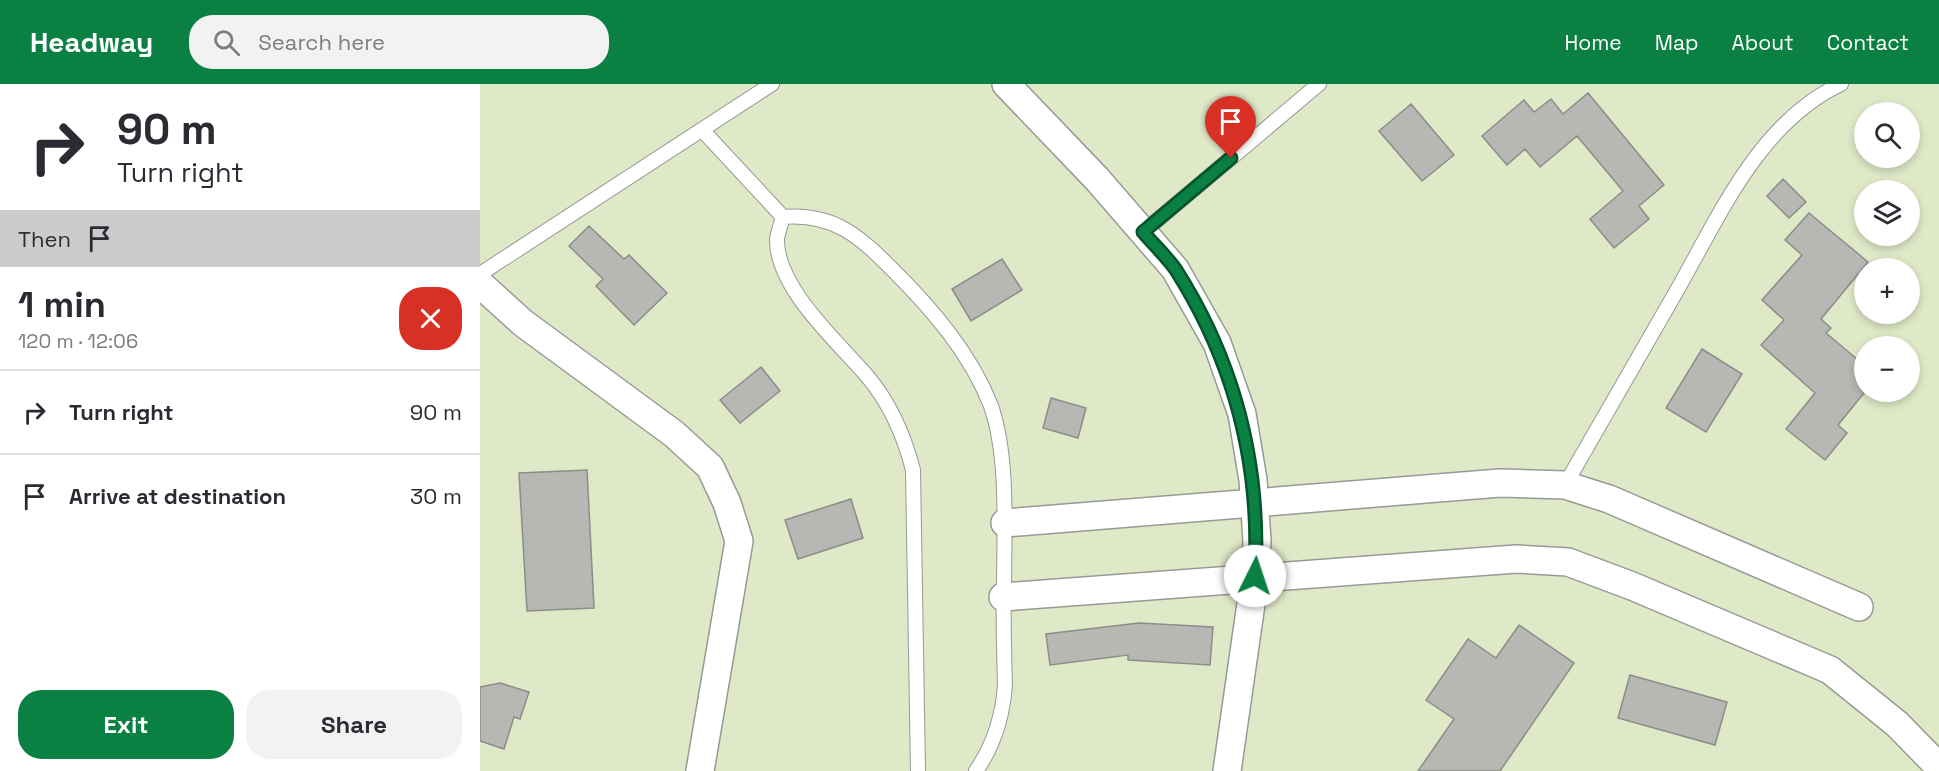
<!DOCTYPE html>
<meta charset="utf-8">
<style>
:root{--surface:#fff;--page:#f2f2f3;--text:#2b2b33;--muted:#7c7c81;--line:#e1e1e2;--accent:#0b8043}
body{margin:0;font-family:"Space Grotesk",sans-serif;background:var(--page);color:var(--text);height:100vh;display:flex;flex-direction:column;font-size:22px;white-space:nowrap}
*{box-sizing:border-box;margin:0}
p{font-size:20px;color:var(--muted)}
.icon{flex:none;width:33px;height:33px;fill:none;stroke:currentColor;stroke-width:2;stroke-linecap:round;stroke-linejoin:round}
.map{position:relative;flex:1;overflow:hidden}
.side{display:flex;flex-direction:column;background:var(--surface);width:480px}
.side>*{flex:none}
.top-card{background:#fff;color:var(--text);overflow:hidden}
.controls{position:absolute;left:1374px;top:18px;display:grid;gap:12px}
.controls a{display:grid;place-items:center;width:66px;height:66px;border-radius:50%;background:var(--surface);box-shadow:0 3px 9px #0003;font-size:30px}
.pin{position:absolute;display:grid;place-items:center;width:51px;height:51px;color:#fff;margin:-62px -26px;border-radius:50% 50% 50% 0;rotate:-45deg;box-shadow:0 0 6px #0007}
.pin .icon{rotate:45deg}
.me{position:absolute;width:66px;margin:-33px;rotate:4deg;stroke-linejoin:round;filter:drop-shadow(0 0 4px #0008)}
.turn{display:flex;align-items:center;gap:21px;height:126px;padding:0 18px;font-size:27px}
.turn .icon{width:78px;height:78px;stroke-width:2.5}
.turn b{display:block;font-size:42px;line-height:51px}
.then{display:flex;align-items:center;height:57px;padding:0 18px;background:#0003;gap:12px;font-size:22px}
.round{display:grid;place-items:center;flex:none;width:63px;height:63px;border-radius:24px;background:var(--page)}
.headline{display:flex;align-items:center;justify-content:space-between;height:102px;padding:0 18px}
h1{font-size:36px;font-weight:800;line-height:45px}
.primary-button{display:flex;gap:12px;margin-top:auto;padding:12px 18px}
.primary-button a{flex:1;height:69px;border-radius:24px;background:var(--accent);color:#fff;font-size:24px;font-weight:800;line-height:69px;text-align:center}
.primary-button a+a{background:var(--page);color:var(--text)}
ul{padding:0;list-style:none}
li{display:flex;align-items:center;gap:18px;height:84px;padding:0 18px;border-top:2px solid var(--line)}
li div{flex:1}
li b{display:block;font-size:22px}
li em{font-style:normal}
header{display:flex;align-items:center;gap:36px;box-sizing:border-box;height:84px;padding:0 30px;background:var(--accent);color:#fff}
header strong{font-size:28px}
nav{display:flex;gap:33px;margin-inline-start:auto;font-size:21px}
.search{width:420px;height:54px;background:var(--page);display:flex;align-items:center;gap:15px;box-sizing:border-box;padding:0 21px;border-radius:24px;color:var(--muted);font-size:22px}
main{display:flex;flex:1;min-height:0}
.map>svg:first-child{display:block}
.green{fill:#dfe8c7;fill-rule:evenodd}
.building{fill:#b7b8b3;stroke:#8c8d88;stroke-width:1.5}
.lines{fill:none;stroke-linecap:round;stroke-linejoin:round}
.lane-casing{stroke:#989a95;stroke-width:16}
.street-casing{stroke:#989a95;stroke-width:30}
.lane{stroke:#fff;stroke-width:14}
.street{stroke:#fff;stroke-width:27}
.route-casing{stroke:#07532c;stroke-width:15}
.route{stroke:#0b8043;stroke-width:10}
</style>
<header>
<strong>Headway</strong>
<div class="search"><svg class="icon" aria-label="search" viewBox="0 0 24 24"><circle cx="10" cy="10" r="6"/><path d="M15 15l6 6"/></svg>Search here</div>
<nav><a>Home</a><a>Map</a><a>About</a><a>Contact</a></nav>
</header>
<main>
<section class="side">
<div class="top-card">
<div class="turn"><svg class="icon" aria-label="right" viewBox="0 0 24 24"><path d="M7 20v-9h11M14 6l5 5-5 5"/></svg><div><b>90 m</b>Turn right</div></div>
<div class="then">Then<svg class="icon" aria-label="arrive" viewBox="0 0 24 24"><path d="M6 21V4h12l-3 4 3 4H6"/></svg></div>
</div>
<div class="headline"><div><h1>1 min</h1><p>120 m · 12:06</p></div><a class="round" style="background:#d93025;color:#fff"><svg class="icon" aria-label="close" viewBox="0 0 24 24"><path d="M6 6l12 12M18 6L6 18"/></svg></a></div>
<ul>
<li><svg class="icon" aria-label="right" viewBox="0 0 24 24"><path d="M7 20v-9h11M14 6l5 5-5 5"/></svg><div><b>Turn right</b></div><em>90 m</em></li>
<li><svg class="icon" aria-label="arrive" viewBox="0 0 24 24"><path d="M6 21V4h12l-3 4 3 4H6"/></svg><div><b>Arrive at destination</b></div><em>30 m</em></li>
</ul>
<div class="primary-button"><a>Exit</a><a>Share</a></div>
</section>
<div class="map">
<svg width="1459" height="687" viewBox="0 0 1459 687">
<rect width="100%" height="100%" fill="#f2f4ee"/>
<path class="green" d="M0,0h1459v687h-1459zM1384,28h46v46h-46zM1384,106h46v46h-46zM1384,184h46v46h-46zM1384,262h46v46h-46z"/>
<path class="building" d="M1108,9l76,92 -25,21 10,13 -35,29 -24,-29 33,-28 -46,-55 -37,31 -15,-18 -18,16 -25,-29 42,-36 10,12 17,-13 12,15z
M931,20l43,51 -32,26 -43,-50z
M1303,95l23,23 -17,16 -22,-22z
M1329,129l59,49 -47,57 10,9 -5,5 38,32v28l-26,32 9,8 -22,27 -39,-31 29,-36 -54,-48 23,-25 -22,-20 40,-45 -17,-15z
M109,142l35,33 5,-4 38,38 -33,32 -38,-39 7,-7 -34,-33z
M522,175l20,31 -51,31 -19,-32z
M1222,265l40,25 -36,58 -40,-24z
M281,283l19,24 -40,32 -20,-23z
M571,314l35,10 -8,30 -35,-10z
M107,386l7,138 -67,3 -8,-138z
M371,415l12,39 -65,21 -13,-39z
M659,539l74,4 -3,38 -82,-5v-5l-78,10 -4,-31z
M1039,541l55,38 -74,108h-82l36,-52 -28,-19 42,-61 28,19z
M1150,591l97,27 -12,43 -97,-27z
M20,599l29,9 -9,27 -6,-2 -10,32 -24,-8v-54z"/>
<g class="lines">
<defs>
<path id="lane" d="M223,47l80,86c51,-4 76,19 110,53 39,39 78,84 98,136 18,51 13,128 13,182 -1,32 0,64 1,96 -2,31 -11,61 -29,87
M303,133c-2,7 -5,15 -6,22 -1,49 61,103 90,137 23,27 37,59 46,94l5,301
M663,148l176,-148
M0,190l292,-190
M1085,401c36,-62 72,-124 107,-186 45,-77 84,-175 169,-215"/>
<path id="street" d="M526,0l91,95 78,90 42,74 25,71 11,66 4,61 -2,35 -28,195
M0,200l43,39 151,111 36,33 17,36 12,38 -39,230
M525,439l495,-40 65,2 44,14 250,108
M523,513l513,-38 52,3 64,24 198,84 67,54 42,43"/>
</defs>
<use href="#lane" class="lane-casing"/>
<use href="#street" class="street-casing"/>
<use href="#lane" class="lane"/>
<use href="#street" class="street"/>
</g>
<g class="lines">
<defs>
<path id="route" d="M751,74l-88,74c11,13 24,25 33,38 59,93 85,197 79,306"/>
</defs>
<use href="#route" class="route-casing"/>
<use href="#route" class="route"/>
</g>
</svg>
<div class="controls">
<a><svg class="icon" aria-label="search" viewBox="0 0 24 24"><circle cx="10" cy="10" r="6"/><path d="M15 15l6 6"/></svg></a>
<a><svg class="icon" aria-label="layers" viewBox="0 0 24 24"><path d="M12 4l9 5-9 5-9-5zM3 14l9 5 9-5"/></svg></a>
<a>+</a>
<a>−</a>
</div>
<div class="pin" style="left:751px;top:74px;background:#d93025"><svg class="icon" aria-label="arrive" viewBox="0 0 24 24"><path d="M6 21V4h12l-3 4 3 4H6"/></svg></div>
<svg class="me" style="left:775px;top:492px" viewBox="-20 -20 40 40"><circle r="19" fill="#fff"/><path d="M0-13L10 11 0 6-10 11z" fill="#0b8043"/></svg>
</div>
</main>
